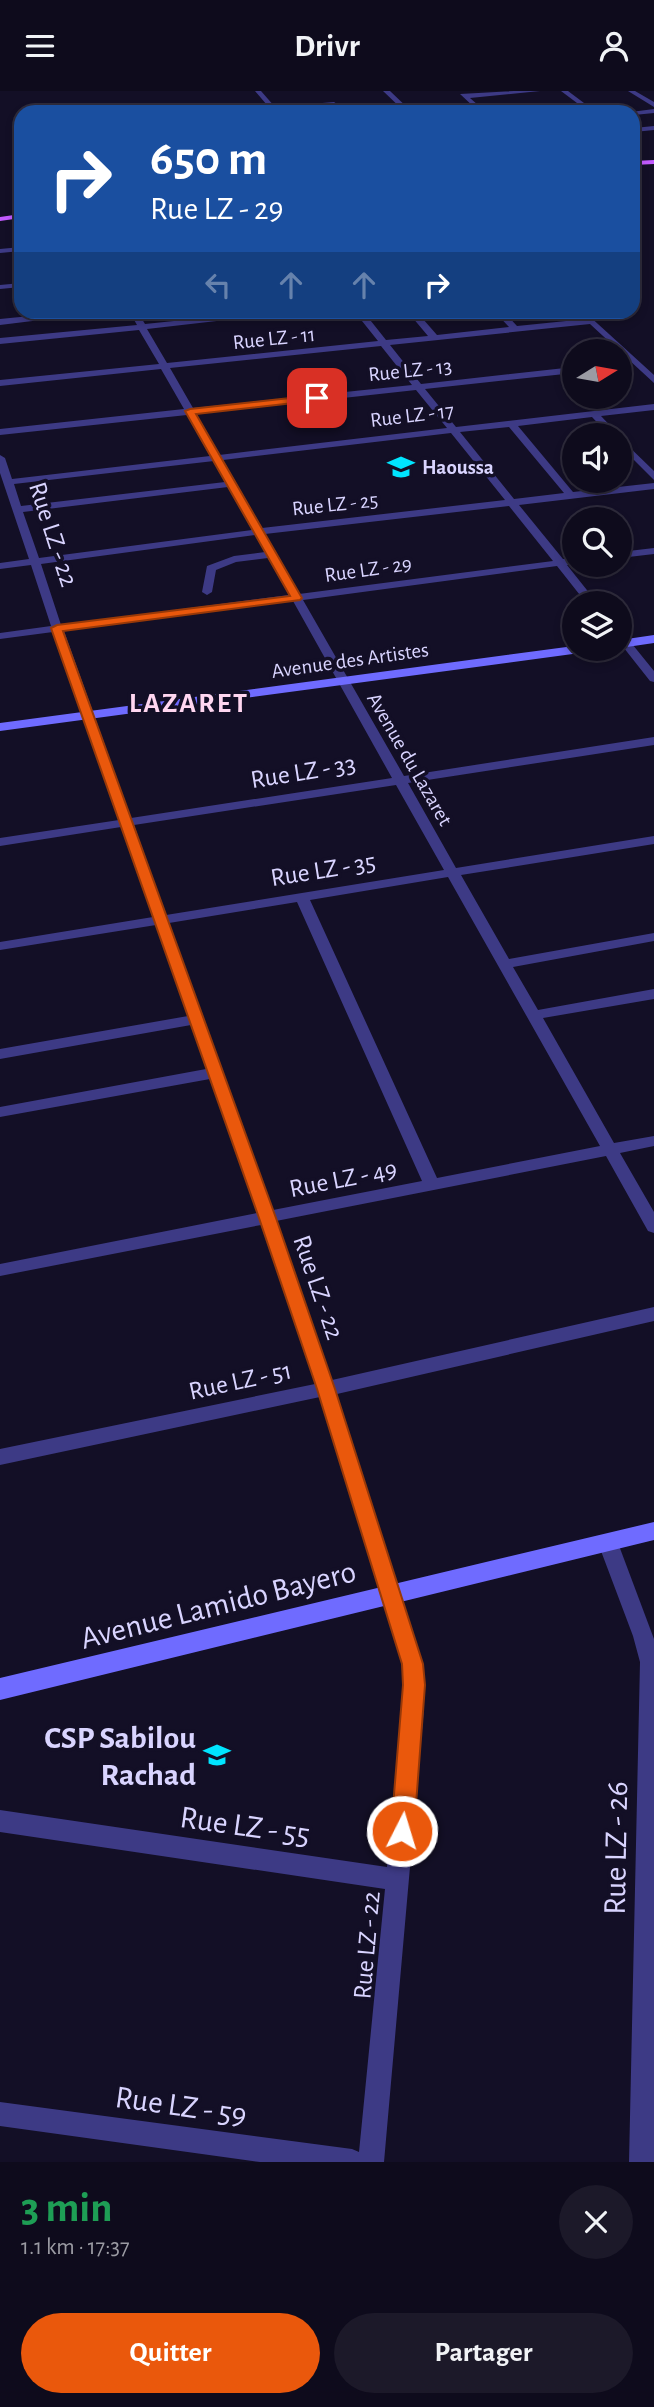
<!DOCTYPE html>
<html lang="fr">
<meta charset="utf-8">
<style>
:root{--surface:#0e0b1c;--page:#1c1929;--text:#f1f3f6;--muted:#9b9ba3;--line:#2e2b3b;--accent:#ea580c}
body{margin:0;font-family:"Alegreya Sans",sans-serif;background:var(--page);color:var(--text);height:100vh;display:flex;flex-direction:column;font-size:26px;white-space:nowrap}
*{box-sizing:border-box;margin:0}
p{font-size:23px;color:var(--muted)}
.icon{flex:none;width:38px;height:38px;fill:none;stroke:currentColor;stroke-width:2;stroke-linecap:round;stroke-linejoin:round}
.map{position:relative;height:2071px;overflow:hidden}
.panel{display:flex;flex-direction:column;background:var(--surface);flex:1}
.panel>*{flex:none}
.banner{position:absolute;left:14px;top:14px;width:626px;height:214px;border-radius:21px;box-shadow:0 4px 10px #0003,0 0 0 2px var(--line);background:#1a4fa0;color:#fff;overflow:hidden}
.needle{width:46px;rotate:79deg}
.tools{position:absolute;left:562px;top:248px;display:grid;gap:14px}
.tools a{display:grid;place-items:center;width:70px;height:70px;border-radius:50%;background:var(--surface);box-shadow:0 4px 10px #0003,0 0 0 2px var(--line);font-size:35px}
.pin{position:absolute;display:grid;place-items:center;width:60px;height:60px;color:#fff;margin:-30px;border-radius:14px;box-shadow:0 4px 10px #0006}
.me{position:absolute;width:77px;margin:-38px;rotate:5deg;stroke-linejoin:round;filter:drop-shadow(0 0 5px #0008)}
.turn{display:flex;align-items:center;gap:24px;height:147px;padding:0 21px;font-size:32px}
.turn .icon{width:91px;height:91px;stroke-width:2.5}
.turn b{display:block;font-size:49px;line-height:60px}
.lanes{display:flex;align-items:center;height:66px;padding:0 21px;background:#0003;justify-content:center;gap:35px;direction:ltr}
.lanes .off{opacity:.35}
.round{display:grid;place-items:center;flex:none;width:74px;height:74px;border-radius:37px;background:var(--page)}
.summary{display:flex;align-items:center;justify-content:space-between;height:119px;padding:0 21px}
h1{font-size:42px;font-weight:700;line-height:52px;color:#1e9e55}
.action{display:flex;gap:14px;margin-top:auto;padding:14px 21px}
.action a{flex:1;height:80px;border-radius:42px;background:var(--accent);color:#fff;font-size:28px;font-weight:700;line-height:80px;text-align:center}
.action a+a{background:var(--page);color:var(--text)}
header{display:flex;justify-content:space-between;align-items:center;height:91px;padding:0 21px;background:var(--surface);font-size:32px;font-weight:700}
.map>svg:first-child{display:block}
.lines{fill:none;stroke-linecap:round;stroke-linejoin:round}
.street{fill:#3d3a85;fill-rule:evenodd}
.secondary{fill:#6f6bff;fill-rule:evenodd}
.primary{fill:#c25bff;fill-rule:evenodd}
.route{fill:#ea580c;stroke:#983908;stroke-width:2}
.labels{text-anchor:middle;stroke-width:7;stroke-linejoin:round;paint-order:stroke}
.far-street-label{font-size:21px;fill:#d9d4ff;stroke:#130f26}
.far-poi-label{font-size:21px;font-weight:bold;fill:#d9d4ff;stroke:#130f26;text-anchor:start}
.street-label{font-size:26px;fill:#d9d4ff;stroke:#130f26}
.far-district-label{font-size:28px;font-weight:bold;letter-spacing:2px;fill:#ffd6f0;stroke:#130f26}
.near-street-label{font-size:32px;fill:#d9d4ff;stroke:#130f26}
.near-poi-label{font-size:32px;font-weight:bold;fill:#d9d4ff;stroke:#130f26;text-anchor:end}
</style>
<header><svg class="icon" aria-label="menu" viewBox="0 0 24 24"><path d="M4 6h16M4 12h16M4 18h16"/></svg>Drivr<svg class="icon" aria-label="person" viewBox="0 0 24 24"><circle cx="12" cy="8" r="4"/><path d="M4 21q1-7 8-7t8 7"/></svg></header>
<div class="map">
<svg width="654" height="2071" viewBox="0 0 654 2071">
<rect width="100%" height="100%" fill="#130f26"/>
<g class="lines">
<path class="street" d="M255,0h6l14,16 59,-5 3,2 -64,8z
M383,0h7l22,21h-7z
M514,0h26l-70,7 16,14h-41l30,-4 -15,-14z
M561,0h7l28,21h-7z
M628,0h7l19,11v5z
M172,12h4l8,9h-6z
M654,18v4l-20,2 -3,-3z
M654,35v4l-20,2v-4z
M21,156v4l-21,2v-4z
M21,192v4l-21,2v-4z
M80,220h34l-114,14v-6z
M129,220h8l8,13 126,-13h34l-158,18 20,34 211,-22 -24,-30h9l23,29 42,-4 -21,-25h9l21,24 72,-8 -15,-16h9l14,15 69,-7 -3,-3 4,-2 67,61v8l-64,-59 -200,21 31,39 153,-17v6l-149,16 31,38 198,-23v6l-53,6 17,18 2,2h-10l-18,-19 -74,9 55,66 81,-9v6l-135,16 44,54 11,-1v6l-7,1 31,39h-11l-30,-38 -254,34 101,176 250,-39v8l-246,38 48,85 198,-32v8l-193,31 48,84 145,-26v8l-141,26 25,43 116,-21v10l-111,19 71,125 40,-7v10l-34,7 34,59v21l-6,-2 -42,-75 -330,65 56,159 322,-73v14l-317,73 85,270 2,44 -40,454h-124l-260,-36v-24l352,47 7,3 26,-263 -385,-57v-22l387,57 15,-159v-44l-82,-267 -320,68v-16l315,-65 -54,-159 -261,51v-12l257,-51 -47,-134 -210,38v-10l206,-38 -15,-44 -191,34v-10l188,-33 -32,-91 -156,25v-8l153,-25 -32,-90 -121,19v-8l119,-18 -66,-188 -53,7v-6l51,-7 -20,-61 -31,4v-6l29,-4 -29,-86v-18l5,3 7,21 198,-23 -23,-41 -187,20v-6l184,-20 -23,-40 -161,17v-6l159,-16 -20,-34 -139,14v-6l137,-13zM381,255l31,39 -219,23 -23,-40zM416,299l31,38 -228,27 -23,-41zM509,336l55,66 -50,6 -54,-67zM451,342l54,67 -243,28 -39,-68zM214,370l11,21 -204,24 -7,-22zM228,396l24,43 -213,28 -16,-46zM509,415l44,55 -254,33 -34,-60zM255,444l10,17 -31,4 -27,10 -5,26 5,3 5,-3 4,-22 20,-8 32,-4 21,37 -228,30 -20,-61zM293,510l99,177 -261,40 -67,-187zM396,694l48,85 -278,45 -32,-90zM448,786l152,269 -163,32 -127,-278zM297,811l125,279 -149,29 -104,-287z
M620,347l34,33v9l-34,-34z
M654,457v6l-34,4v-6z
M620,542l4,1 30,37v11l-4,-1 -30,-38z
M608,1444l7,2 3,6 36,96v523h-25l11,-500 -7,-26 -35,-93 3,-6z"/>
<path class="secondary" d="M654,544v8l-34,5v-8z
M574,555v3h12l-6,4 -580,78v-8z
M654,1431v18l-654,160v-22z"/>
<path class="primary" d="M654,69v4l-20,1v-4z
M21,123v4l-21,3v-4z"/>
</g>
<path class="route" d="M317,304l5,3 -2,2 -124,14 106,184 -2,2 -237,31 213,587 59,171 88,275 2,21 -11,146 -4,7 -8,4 -8,-4 -3,-7 12,-146 -1,-21 -85,-275 -58,-171 -208,-590 6,-3 233,-29 -105,-185 5,-2z"/>
<defs>
<symbol id="school-bare" viewBox="-9 -9 18 18"><path d="M0-5L7-2L0 1L-7-2ZM-4 1L0 2.5L4 1V4Q0 6-4 4Z" fill="#00e5ff" stroke="#130f26" stroke-width="2.5" paint-order="stroke"/></symbol>
</defs>
<g fill-rule="evenodd">
<use href="#school-bare" x="382" y="357" width="38" height="38"/>
<use href="#school-bare" x="198" y="1645" width="38" height="38"/>
</g>
<g class="labels">
<g class="far-street-label">
<text transform="translate(274 247) rotate(-6)" y="7">Rue LZ - 11</text>
<text transform="translate(410 279) rotate(-6)" y="7">Rue LZ - 13</text>
<text transform="translate(412 324) rotate(-7)" y="7">Rue LZ - 17</text>
<text transform="translate(335 413) rotate(-6)" y="7">Rue LZ - 25</text>
<text transform="translate(368 478) rotate(-8)" y="7">Rue LZ - 29</text>
<text transform="translate(350 569) rotate(-8)" y="7">Avenue des Artistes</text>
<text transform="translate(410 668) rotate(60)" y="7">Avenue du Lazaret</text>
</g>
<g class="far-poi-label">
<text x="422" y="383">Haoussa</text>
</g>
<g class="street-label">
<text transform="translate(54 443) rotate(72)" y="9">Rue LZ - 22</text>
<text transform="translate(303 680) rotate(-9)" y="9">Rue LZ - 33</text>
<text transform="translate(323 778) rotate(-9)" y="9">Rue LZ - 35</text>
<text transform="translate(343 1087) rotate(-11)" y="9">Rue LZ - 49</text>
<text transform="translate(319 1196) rotate(71)" y="9">Rue LZ - 22</text>
<text transform="translate(240 1289) rotate(-12)" y="9">Rue LZ - 51</text>
<text transform="translate(366 1854) rotate(-85)" y="9">Rue LZ - 22</text>
</g>
<g class="far-district-label">
<text x="189" y="621">LAZARET</text>
</g>
<g class="near-street-label">
<text transform="translate(218 1513) rotate(-14)" y="11">Avenue Lamido Bayero</text>
<text transform="translate(245 1734) rotate(8)" y="11">Rue LZ - 55</text>
<text transform="translate(615 1757) rotate(-89)" y="11">Rue LZ - 26</text>
<text transform="translate(181 2014) rotate(8)" y="11">Rue LZ - 59</text>
</g>
<g class="near-poi-label">
<text x="196" y="1657">CSP Sabilou<tspan x="196" dy="37">Rachad</tspan></text>
</g>
</g>
</svg>
<div class="tools">
<a><svg class="needle" viewBox="-14 -14 28 28"><path d="M0-13l5 13h-10z" fill="#e53935"/><path d="M0 13l5-13h-10z" fill="#9b9ba3"/></svg></a>
<a><svg class="icon" aria-label="sound" viewBox="0 0 24 24"><path d="M4 9h4l5-4v14l-5-4H4zM17 9q2 3 0 6"/></svg></a>
<a><svg class="icon" aria-label="search" viewBox="0 0 24 24"><circle cx="10" cy="10" r="6"/><path d="M15 15l6 6"/></svg></a>
<a><svg class="icon" aria-label="layers" viewBox="0 0 24 24"><path d="M12 4l9 5-9 5-9-5zM3 14l9 5 9-5"/></svg></a>
</div>
<div class="pin" style="left:317px;top:307px;background:#d93025"><svg class="icon" aria-label="arrive" viewBox="0 0 24 24"><path d="M6 21V4h12l-3 4 3 4H6"/></svg></div>
<svg class="me" style="left:402px;top:1740px" viewBox="-20 -20 40 40"><circle r="17" fill="#ea580c" stroke="#fff" stroke-width="3"/><path d="M0-11L8 9 0 5-8 9z" fill="#fff"/></svg>
<div class="banner">
<div class="turn"><svg class="icon" aria-label="right" viewBox="0 0 24 24"><path d="M7 20v-9h11M14 6l5 5-5 5"/></svg><div><b>650 m</b>Rue LZ - 29</div></div>
<div class="lanes"><svg class="icon off" aria-label="left" viewBox="0 0 24 24"><path d="M17 20v-9H6M10 6l-5 5 5 5"/></svg><svg class="icon off" aria-label="ahead" viewBox="0 0 24 24"><path d="M12 20V5M6 11l6-6 6 6"/></svg><svg class="icon off" aria-label="ahead" viewBox="0 0 24 24"><path d="M12 20V5M6 11l6-6 6 6"/></svg><svg class="icon" aria-label="right" viewBox="0 0 24 24"><path d="M7 20v-9h11M14 6l5 5-5 5"/></svg></div>
</div>
</div>
<section class="panel">
<div class="summary"><div><h1>3 min</h1><p>1.1 km · 17:37</p></div><a class="round"><svg class="icon" aria-label="close" viewBox="0 0 24 24"><path d="M6 6l12 12M18 6L6 18"/></svg></a></div>
<div class="action"><a>Quitter</a><a>Partager</a></div>
</section>
